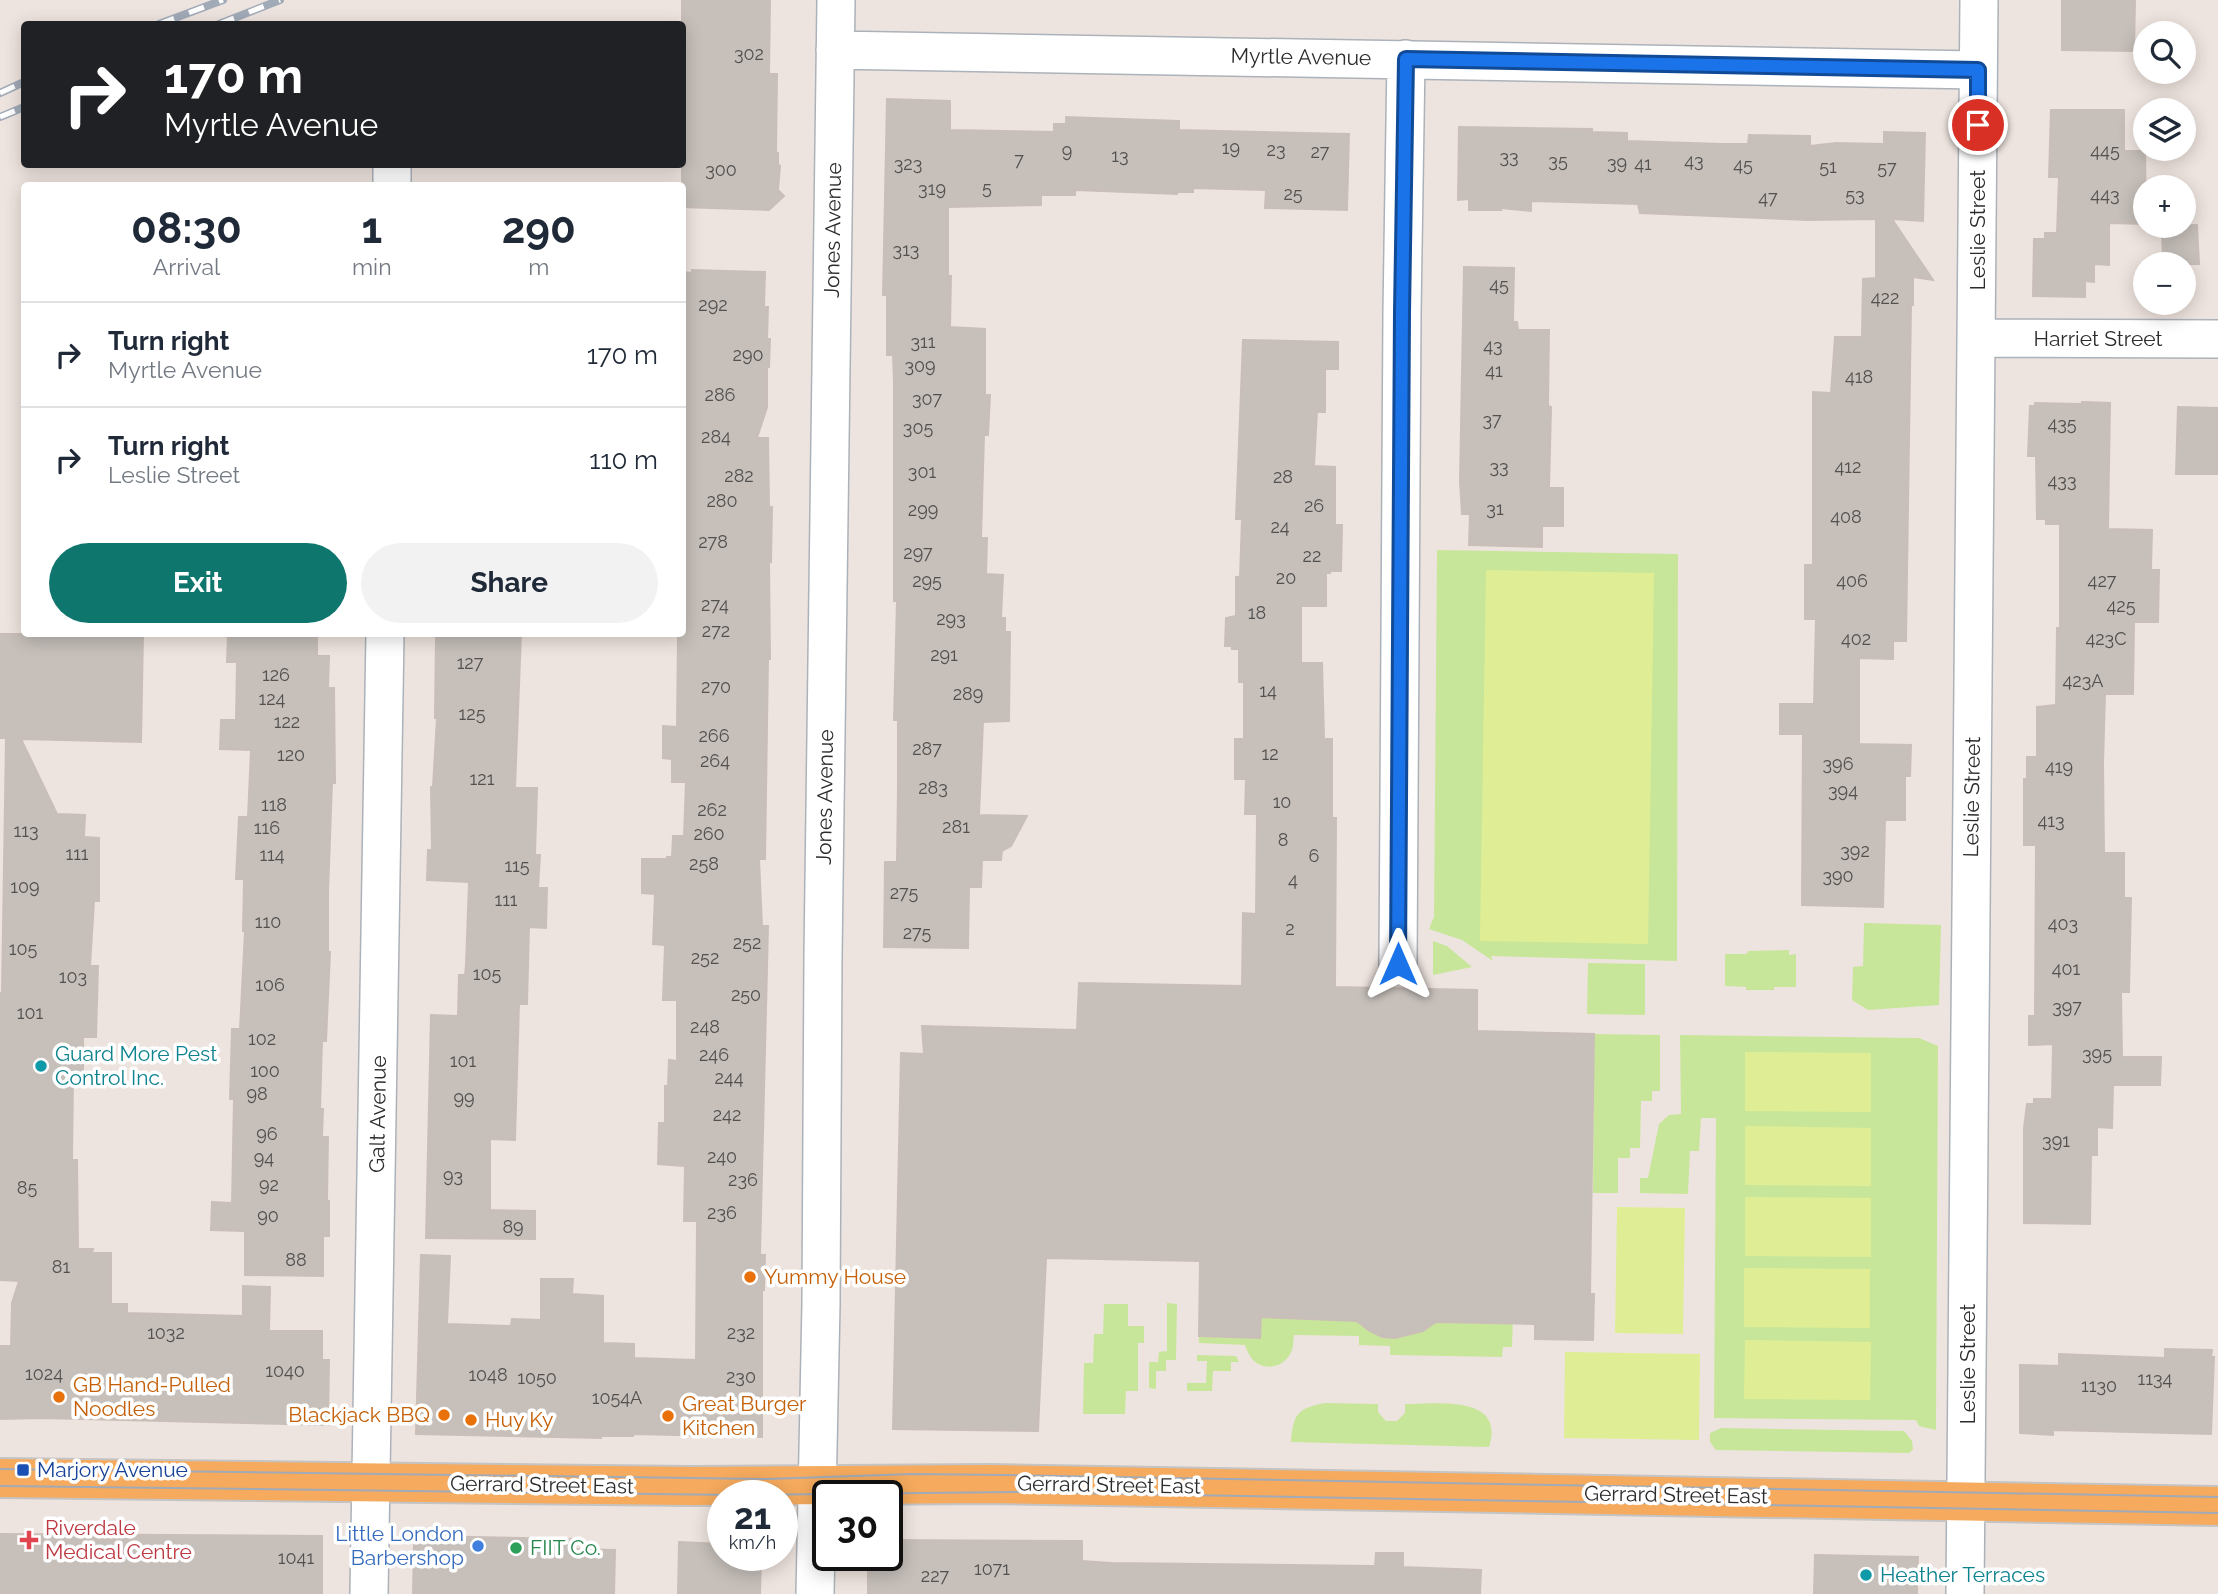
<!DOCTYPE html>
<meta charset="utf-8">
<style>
:root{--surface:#fff;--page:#f2f2f3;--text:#1f2937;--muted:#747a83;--line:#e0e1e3;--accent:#0f766e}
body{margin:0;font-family:Raleway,sans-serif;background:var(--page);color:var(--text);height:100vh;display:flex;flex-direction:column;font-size:26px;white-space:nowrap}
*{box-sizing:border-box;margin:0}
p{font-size:23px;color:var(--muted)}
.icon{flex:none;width:38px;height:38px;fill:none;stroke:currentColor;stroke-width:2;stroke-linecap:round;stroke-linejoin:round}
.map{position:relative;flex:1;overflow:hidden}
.side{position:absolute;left:21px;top:182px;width:665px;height:455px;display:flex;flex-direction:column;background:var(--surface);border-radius:7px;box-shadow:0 4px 18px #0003}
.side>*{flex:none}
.guide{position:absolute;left:21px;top:21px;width:665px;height:147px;border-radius:7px;box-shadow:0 4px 18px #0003;background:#202124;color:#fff;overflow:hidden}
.fabs{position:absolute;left:2133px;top:21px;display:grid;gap:14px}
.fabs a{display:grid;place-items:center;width:63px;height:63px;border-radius:50%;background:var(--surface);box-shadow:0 4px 18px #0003;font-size:35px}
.speed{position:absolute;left:707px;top:1480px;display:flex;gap:14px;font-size:35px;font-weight:700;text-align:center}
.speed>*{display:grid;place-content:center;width:91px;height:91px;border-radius:50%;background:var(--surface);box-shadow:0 4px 18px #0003;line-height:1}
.speed small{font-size:18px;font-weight:400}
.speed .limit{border:4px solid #111;border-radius:10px;background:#fff;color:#111}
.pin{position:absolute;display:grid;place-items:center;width:60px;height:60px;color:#fff;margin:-30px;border:4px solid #fff;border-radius:50%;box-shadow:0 2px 7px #0007}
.me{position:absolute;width:77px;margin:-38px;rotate:0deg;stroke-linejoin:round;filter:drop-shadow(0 0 5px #0008)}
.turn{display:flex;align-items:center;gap:24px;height:147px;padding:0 28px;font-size:32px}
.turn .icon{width:91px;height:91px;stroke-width:2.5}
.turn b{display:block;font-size:49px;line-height:60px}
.eta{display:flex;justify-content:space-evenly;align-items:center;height:119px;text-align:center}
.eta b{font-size:42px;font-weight:700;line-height:49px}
.button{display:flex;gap:14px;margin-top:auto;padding:14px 28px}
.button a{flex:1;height:80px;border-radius:42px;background:var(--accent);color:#fff;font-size:28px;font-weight:700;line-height:80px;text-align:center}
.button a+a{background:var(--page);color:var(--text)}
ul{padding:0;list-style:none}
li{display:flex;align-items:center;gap:21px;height:105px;padding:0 28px;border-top:2px solid var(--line)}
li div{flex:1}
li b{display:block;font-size:26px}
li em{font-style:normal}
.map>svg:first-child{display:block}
.green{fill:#c8e69a}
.pitch{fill:#dfee95}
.building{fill:#c6bfba;stroke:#cabfb8;stroke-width:2}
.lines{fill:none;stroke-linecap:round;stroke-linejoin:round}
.minor-casing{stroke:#acb2b9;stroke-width:40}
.major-casing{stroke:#c4c4c4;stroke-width:42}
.minor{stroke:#fff;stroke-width:37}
.major{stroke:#f5aa5d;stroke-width:38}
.tram{stroke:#a1aab7;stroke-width:2}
.rail-casing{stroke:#a1aab7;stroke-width:8}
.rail{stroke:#fff;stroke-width:5;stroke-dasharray:16;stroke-linecap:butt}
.route-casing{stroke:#114b97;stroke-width:18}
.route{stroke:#1a73e8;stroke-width:12}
.culture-dot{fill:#0f9aa8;stroke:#fff;stroke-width:2.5}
.food-dot{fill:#e8710a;stroke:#fff;stroke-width:2.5}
.transit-dot{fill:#1a4fb4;stroke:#fff;stroke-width:2.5}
.health-dot{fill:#e0444e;stroke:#fff;stroke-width:2.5}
.shop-dot{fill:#3f7fe0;stroke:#fff;stroke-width:2.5}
.leisure-dot{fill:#2e9e5b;stroke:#fff;stroke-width:2.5}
.labels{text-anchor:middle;stroke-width:7;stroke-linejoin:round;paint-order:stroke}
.number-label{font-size:18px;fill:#525150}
.street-label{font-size:21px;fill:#2c2c2c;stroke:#fff}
.culture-label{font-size:21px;fill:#0d838f;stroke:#fff;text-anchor:start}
.food-label{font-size:21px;fill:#c56008;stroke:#fff;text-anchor:start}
.transit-label{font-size:21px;fill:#164399;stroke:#fff;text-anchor:start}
.health-label{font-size:21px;fill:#be3a42;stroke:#fff;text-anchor:start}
.shop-label{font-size:21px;fill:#366cbe;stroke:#fff;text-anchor:end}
.leisure-label{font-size:21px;fill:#27864d;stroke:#fff;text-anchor:start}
</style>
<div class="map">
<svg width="2218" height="1594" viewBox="0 0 2218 1594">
<rect width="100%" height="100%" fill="#eee4df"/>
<path class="green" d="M1437,550l241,4 -1,407 -186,-5 2,5 -31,-21 -33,-11 5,-12z
M1864,923l77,2 -2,80 -71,5 -16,-10 1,-33 10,-1z
M1433,941l14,5 25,21 -39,8z
M1789,950v5l7,-1v33h-22v3h-28v-3l-21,-1v-32h22l1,-3z
M1588,963l57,1v51l-58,-1z
M1594,1034l66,1v56h-8v10h-11l-1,47h-10v10h-12v35h-25z
M1680,1035l239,3 19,8 -2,384 -17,-4 -3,-6 -202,-2 2,-300h-15l-2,33h-9l-2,43 -48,-1v-15h8l11,-54 10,-9 12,-1z
M1167,1303l10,1 -1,56h-10v11h-10v18l-7,-1v-26h9l1,-10 8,-1z
M1104,1304h24v22h16v17h-6v48h-12l-1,23h-42l1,-51h9l1,-29h9z
M1261,1314l38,5 58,2 11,9 14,6 13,2 28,-7 13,-9 77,-4 -1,29h-9l-1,10 -112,-2v-9l-31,-1v-9l-65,-1c-1,5 0,12 -3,17 -6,15 -26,20 -38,8 -4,-4 -6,-10 -8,-15l-46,-2v-7l61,2z
M1197,1355l39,1 3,6h-8v9h-18l-1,20h-25v-8h19l1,-22h-10z
M1325,1403l53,1v8l8,9h11l8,-8v-9c31,0 101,-10 84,43l-198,-5c2,-27 6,-34 34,-39z
M1721,1428l183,3 8,10 1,8 -4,4 -193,-3 -6,-8v-9z"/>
<path class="pitch" d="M1486,570l168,3 -6,371 -168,-3z
M1745,1052l126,1v59l-126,-1z
M1745,1126l126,2v58l-126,-1z
M1745,1197l126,1v59l-126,-1z
M1617,1207l68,1 -2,126 -68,-1z
M1744,1268l126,1v59l-126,-1z
M1745,1340l126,2 -1,58 -126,-1z
M1565,1352l135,2 -1,86 -135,-2z"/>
<path class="building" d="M682,0h88l-1,74h8l-1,79h2v11l2,2 -2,24 6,6 -15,14 -87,-3z
M2062,0h73l-1,51 -72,-1z
M887,99l63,2v29l104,2v-8h12v-7l113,4v9l170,4 -2,76 -82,-2 1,-18 -73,-2v4h-16v2l-102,-4v5h-34v10l-93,2v69h3l-1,51 35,2v66h5l-2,40h-4l-3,103h6l-1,36 17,1 -2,43h4v14h5l-1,89 -26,1 -4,93 48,1 -16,30 -9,5 -1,9h-19l-1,27h-12l-1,61 -84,-1 1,-85h12l1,-74v-68h-4l3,-119h-3v-219l-1,-27h-6v-60h-4z
M2051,110h73v41h21l1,73 -37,-1v42l-15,-1v18l-9,-1v16l-52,-1 1,-57h11v-6h12l2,-56h-10z
M1459,127l133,2v3l35,1v8l95,3h26l1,-9 61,1v10l26,-3 48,1v-12l41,1 -2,88 -31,-2 41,61 -20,-3v28h-2l-5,336h-13v18l-34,-1v86l52,1 -1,31h-5v44h-20l-2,87 -81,-2 1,-171h-23v-30h34l2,-85h-11v-54h8v-173l18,1 4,-56h27l1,-58 13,-1v-59l-69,1 -167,-7 -2,-9 -107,-3v10l-30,-3v2h-32v-11l-11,1z
M2197,225l2,39h-36l-1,-38z
M1464,267l50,1 -1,54h4l1,8h31l-1,76 3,1 -2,81h14v38h-21v21l-73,-2 1,-31h-8l-2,-33z
M692,270l73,2 -1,35h4l-1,32h3l-1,28h-2v40l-10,31h11l1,69h3l-1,55 -2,-1 1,98h-2l-3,200h-6l3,67h6l-8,329h5l-1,35h-2v147l-129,-3v2h-32v2l-185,-4 5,-179 29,1 -3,68 64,2 1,-7 29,1v-41h32l-1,15 31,2v47l31,1v14l62,2 1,-139h-13l1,-55 -27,-2 1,-41h6v-37h3l1,-26 8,1v-61h-14l2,-55 -12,-1 2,-50 -13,-1v-34h25v-2h5l1,-21h11l2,-54h-14v-23l-9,-1v-32l14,1 1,-93h4l1,-362 9,1z
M1243,340l95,2v27h-13v43h-8l-3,54 21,1v58h7l-1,46h-11v2h-4v33h-25v57h21l2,76h8v79h4l-1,169 142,3v41l117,3 -4,260h4l-1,46 -58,-1v-15l-99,-2 -13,9 -28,7 -13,-1 -14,-7 -11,-9 -96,-4 -1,21 -61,-2 1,-75 -154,-3 -8,173 -145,-2 8,-376 23,1 -2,-28 155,4 2,-47 163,3 1,-73 13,1 1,-100h-12l1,-35h-11v-40h9v-57h-5v-33h-7v-3h-7l1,-28 10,-2v-39h4l2,-58h-6z
M2082,402l28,1 -2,126 44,1 -1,40h8l-1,52h-24l-1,72h-28l-2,70 1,89h20v45h7l-2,94h-8l1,65h39l-1,28h-47l-1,43 -15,-1v28h-6l-1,69 -66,-1v-95l3,-24h7v-5h18l1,-55 -24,1v-29h6l1,-171h-12v-66h3v-22h10v-50l19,-2 1,-77h3v-104h-14v-5h-9l-1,-63h-8l2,-50h5v-3l47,1z
M2178,407l40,1v66h-42z
M0,634h143l-2,108 -120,-3 36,75 28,1 -1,22 15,1v63h-5l-4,65h8l-2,71h-13v40h-10l-1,83h5l1,89h15l-1,4h19v51h16v9l116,3v-30l27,1 -1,44h53v29h7l-1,65 -287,-7 -41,1v-73h11l1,-43 7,-22 -19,-1v-287h2l4,-255h-6z
M228,634h89v22h12l-1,32h6l1,95h-3l-4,109v60h2l-4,89h-4l-2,68h3l-1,28h6l-1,64h2v35h-6v40l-78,-1v-44l-34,-1 1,-28 20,1 2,-104h-4l2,-70h8l5,-98h-2l1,-52h-8l3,-62h9l3,-67 -31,-1 1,-29h15l1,-58h-10z
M436,634h85l-6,154h22l-2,67h5l-2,33h9l-1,40 -17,-1 -2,77h-8l-4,136 -25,-1v71l45,1v28l-109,-1 5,-223 27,1 1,-41h6l1,-10 3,-83 -42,-2 1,-30h4l-1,-63h2l4,-69h-2z
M2165,1349l47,1 -1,7h3l-3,77 -158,-4v5l-33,-2v-68l39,1v-12l106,4z
M0,1534l322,2v58h-322z
M423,1536l150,3 -1,10 43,1 -1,44h-201l1,-49z
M887,1540l195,1v20l29,2 264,3 1,-13h27v14l78,3 -1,24h-612v-38h19z
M679,1542l44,2v12h38l-1,38h-82z
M1815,1555l103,2 -1,37h-103z"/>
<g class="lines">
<defs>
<path id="minor" d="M835,50l1143,20
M392,186v-22
M1977,338l241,1
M1398,964l4,-652 4,-253
M369,1594l16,-960
M815,1594l6,-290 2,-348 13,-956
M1965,1594l14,-1594"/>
<path id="major" d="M0,1478l691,8 299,-2 1228,22"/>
</defs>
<use href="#minor" class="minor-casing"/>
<use href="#major" class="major-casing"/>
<use href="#minor" class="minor"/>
<use href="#major" class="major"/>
<path class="tram" d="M0,1469l767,10 145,-5 94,1 1212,22
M0,1486l738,9 277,-3 1203,21"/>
<defs>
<path id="rail" d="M159,24l64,-24
M219,24l61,-24
M0,93l24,-11
M0,117l24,-10"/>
</defs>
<use href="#rail" class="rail-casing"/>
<use href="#rail" class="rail"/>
</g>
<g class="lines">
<defs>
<path id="route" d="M1398,964l4,-652 4,-253 572,11v55"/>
</defs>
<use href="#route" class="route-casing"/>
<use href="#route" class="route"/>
</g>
<g class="culture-dot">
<circle cx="41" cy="1066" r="7"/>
<circle cx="1866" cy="1575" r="7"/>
</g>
<g class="food-dot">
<circle cx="750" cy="1277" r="7"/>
<circle cx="59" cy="1397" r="7"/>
<circle cx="444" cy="1415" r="7"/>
<circle cx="668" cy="1416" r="7"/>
<circle cx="471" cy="1420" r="7"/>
</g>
<rect class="transit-dot" x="16" y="1463" width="14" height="14" rx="3.5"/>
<path class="health-dot" d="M25.5 1529.5h7v7h7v7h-7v7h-7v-7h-7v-7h7z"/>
<circle class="shop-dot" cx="478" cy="1546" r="7"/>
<circle class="leisure-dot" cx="516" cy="1548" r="7"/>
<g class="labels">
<g class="number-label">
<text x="749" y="60">302</text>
<text x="1231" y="154">19</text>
<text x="1276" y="156">23</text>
<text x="1067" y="157">9</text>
<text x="2105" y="157">445</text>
<text x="1320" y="158">27</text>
<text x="1120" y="162">13</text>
<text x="1509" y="163">33</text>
<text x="1019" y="166">7</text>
<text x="1558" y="167">35</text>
<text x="1694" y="167">43</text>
<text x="1617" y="169">39</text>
<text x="908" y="170">323</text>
<text x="1643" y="170">41</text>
<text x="1743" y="171">45</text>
<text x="1828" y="173">51</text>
<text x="1887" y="174">57</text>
<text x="721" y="176">300</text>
<text x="987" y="194">5</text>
<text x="932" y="195">319</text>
<text x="1293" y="200">25</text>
<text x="1855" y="201">53</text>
<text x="2105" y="201">443</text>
<text x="1768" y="204">47</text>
<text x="906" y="256">313</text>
<text x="1499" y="291">45</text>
<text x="1885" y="304">422</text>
<text x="713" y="311">292</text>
<text x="923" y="348">311</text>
<text x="1493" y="352">43</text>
<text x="748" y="361">290</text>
<text x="920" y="372">309</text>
<text x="1494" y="377">41</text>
<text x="1859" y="383">418</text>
<text x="720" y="401">286</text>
<text x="927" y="405">307</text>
<text x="1492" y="426">37</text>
<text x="2062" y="430">435</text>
<text x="918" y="434">305</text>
<text x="716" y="443">284</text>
<text x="1499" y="473">33</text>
<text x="1848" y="473">412</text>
<text x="922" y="478">301</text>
<text x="739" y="482">282</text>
<text x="1283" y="483">28</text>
<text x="2062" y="487">433</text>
<text x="722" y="507">280</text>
<text x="1314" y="512">26</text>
<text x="1495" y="515">31</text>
<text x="923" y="516">299</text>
<text x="1846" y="523">408</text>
<text x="1280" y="533">24</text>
<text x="713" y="548">278</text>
<text x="918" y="559">297</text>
<text x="1312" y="562">22</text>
<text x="1286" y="584">20</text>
<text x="927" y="587">295</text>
<text x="1852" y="587">406</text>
<text x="2102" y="587">427</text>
<text x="715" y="611">274</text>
<text x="2121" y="612">425</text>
<text x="1257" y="619">18</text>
<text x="951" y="625">293</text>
<text x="716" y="637">272</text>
<text x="1856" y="645">402</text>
<text x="2106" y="645">423C</text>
<text x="944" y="661">291</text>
<text x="470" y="669">127</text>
<text x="276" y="681">126</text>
<text x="2083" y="687">423A</text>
<text x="716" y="693">270</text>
<text x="1268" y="697">14</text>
<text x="968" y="700">289</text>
<text x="272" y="705">124</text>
<text x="472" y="720">125</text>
<text x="287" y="728">122</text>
<text x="714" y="742">266</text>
<text x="927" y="755">287</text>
<text x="1270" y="760">12</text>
<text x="291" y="761">120</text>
<text x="715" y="767">264</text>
<text x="1838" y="770">396</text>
<text x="2059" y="773">419</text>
<text x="482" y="785">121</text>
<text x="933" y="794">283</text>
<text x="1843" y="797">394</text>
<text x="1282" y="808">10</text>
<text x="274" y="811">118</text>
<text x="712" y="816">262</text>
<text x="2051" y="827">413</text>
<text x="956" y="833">281</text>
<text x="267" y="834">116</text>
<text x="26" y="837">113</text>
<text x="709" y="840">260</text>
<text x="1283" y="846">8</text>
<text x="1855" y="857">392</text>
<text x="77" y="860">111</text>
<text x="272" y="861">114</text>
<text x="1314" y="862">6</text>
<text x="704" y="870">258</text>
<text x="517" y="872">115</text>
<text x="1838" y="882">390</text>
<text x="1293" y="886">4</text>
<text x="25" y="893">109</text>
<text x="904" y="899">275</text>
<text x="506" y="906">111</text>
<text x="268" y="928">110</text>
<text x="2063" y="930">403</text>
<text x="1290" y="935">2</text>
<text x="917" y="939">275</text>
<text x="747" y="949">252</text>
<text x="23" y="955">105</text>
<text x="705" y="964">252</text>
<text x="2066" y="975">401</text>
<text x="487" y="980">105</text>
<text x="73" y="983">103</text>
<text x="270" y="991">106</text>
<text x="746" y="1001">250</text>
<text x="2067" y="1013">397</text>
<text x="30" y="1019">101</text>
<text x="705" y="1033">248</text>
<text x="262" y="1045">102</text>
<text x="2097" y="1060">395</text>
<text x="714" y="1061">246</text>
<text x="463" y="1067">101</text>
<text x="265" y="1077">100</text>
<text x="729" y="1084">244</text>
<text x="257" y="1100">98</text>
<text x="464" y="1104">99</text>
<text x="727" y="1121">242</text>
<text x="267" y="1140">96</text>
<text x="2056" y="1147">391</text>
<text x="722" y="1163">240</text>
<text x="264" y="1164">94</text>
<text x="453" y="1182">93</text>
<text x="743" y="1186">236</text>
<text x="269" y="1191">92</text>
<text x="27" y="1194">85</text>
<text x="722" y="1219">236</text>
<text x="268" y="1222">90</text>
<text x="513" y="1233">89</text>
<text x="296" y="1266">88</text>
<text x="61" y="1273">81</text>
<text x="166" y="1339">1032</text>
<text x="741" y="1339">232</text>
<text x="285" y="1377">1040</text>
<text x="44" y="1380">1024</text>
<text x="488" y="1381">1048</text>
<text x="741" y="1383">230</text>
<text x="537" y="1384">1050</text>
<text x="2155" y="1385">1134</text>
<text x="2099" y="1392">1130</text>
<text x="617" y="1404">1054A</text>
<text x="296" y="1564">1041</text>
<text x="992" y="1575">1071</text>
<text x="935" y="1582">227</text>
</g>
<g class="street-label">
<text transform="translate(1301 57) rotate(1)" y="7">Myrtle Avenue</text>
<text transform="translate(833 230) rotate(-89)" y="7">Jones Avenue</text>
<text transform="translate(1978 230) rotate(-90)" y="7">Leslie Street</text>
<text x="2098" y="346">Harriet Street</text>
<text transform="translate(825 797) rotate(-89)" y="7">Jones Avenue</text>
<text transform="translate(1972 797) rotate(-89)" y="7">Leslie Street</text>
<text transform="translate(378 1114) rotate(-89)" y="7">Galt Avenue</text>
<text transform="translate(1968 1364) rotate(-90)" y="7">Leslie Street</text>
<text transform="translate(542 1485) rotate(1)" y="7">Gerrard Street East</text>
<text transform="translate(1109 1485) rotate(1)" y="7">Gerrard Street East</text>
<text transform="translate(1676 1495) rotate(1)" y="7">Gerrard Street East</text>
</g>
<g class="culture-label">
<text x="55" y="1061">Guard More Pest<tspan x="55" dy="24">Control Inc.</tspan></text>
<text x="1880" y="1582">Heather Terraces</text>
</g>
<g class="food-label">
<text x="764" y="1284">Yummy House</text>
<text x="73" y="1392">GB Hand-Pulled<tspan x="73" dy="24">Noodles</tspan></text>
<text x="682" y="1411">Great Burger<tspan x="682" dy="24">Kitchen</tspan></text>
<text x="430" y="1422" text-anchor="end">Blackjack BBQ</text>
<text x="485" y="1427">Huy Ky</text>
</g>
<g class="transit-label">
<text x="37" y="1477">Marjory Avenue</text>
</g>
<g class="health-label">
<text x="45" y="1535">Riverdale<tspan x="45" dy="24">Medical Centre</tspan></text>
</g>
<g class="shop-label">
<text x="464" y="1541">Little London<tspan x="464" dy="24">Barbershop</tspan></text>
</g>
<g class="leisure-label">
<text x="530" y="1555">FIIT Co.</text>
</g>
</g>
</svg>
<div class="fabs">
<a><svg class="icon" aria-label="search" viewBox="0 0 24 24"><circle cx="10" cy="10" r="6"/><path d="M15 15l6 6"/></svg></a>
<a><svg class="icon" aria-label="layers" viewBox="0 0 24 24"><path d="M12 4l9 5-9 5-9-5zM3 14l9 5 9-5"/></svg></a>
<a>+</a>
<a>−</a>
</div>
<div class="speed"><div>21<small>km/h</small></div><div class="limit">30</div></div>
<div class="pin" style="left:1978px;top:125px;background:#d93025"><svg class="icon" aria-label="arrive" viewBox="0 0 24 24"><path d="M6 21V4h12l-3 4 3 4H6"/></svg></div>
<svg class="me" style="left:1398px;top:964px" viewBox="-20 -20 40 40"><path d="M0-17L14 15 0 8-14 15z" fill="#1a73e8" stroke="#fff" stroke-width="4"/></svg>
<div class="guide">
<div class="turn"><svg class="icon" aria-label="right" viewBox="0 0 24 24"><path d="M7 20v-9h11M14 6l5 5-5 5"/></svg><div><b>170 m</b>Myrtle Avenue</div></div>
</div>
<section class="side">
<div class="eta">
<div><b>08:30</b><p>Arrival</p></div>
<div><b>1</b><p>min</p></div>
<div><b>290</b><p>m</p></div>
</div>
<ul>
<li><svg class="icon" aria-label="right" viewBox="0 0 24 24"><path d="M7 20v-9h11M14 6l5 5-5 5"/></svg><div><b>Turn right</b><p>Myrtle Avenue</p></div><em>170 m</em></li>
<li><svg class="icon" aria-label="right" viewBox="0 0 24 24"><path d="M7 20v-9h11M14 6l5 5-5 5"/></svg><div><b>Turn right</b><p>Leslie Street</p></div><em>110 m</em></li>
</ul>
<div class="button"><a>Exit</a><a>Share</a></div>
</section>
</div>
